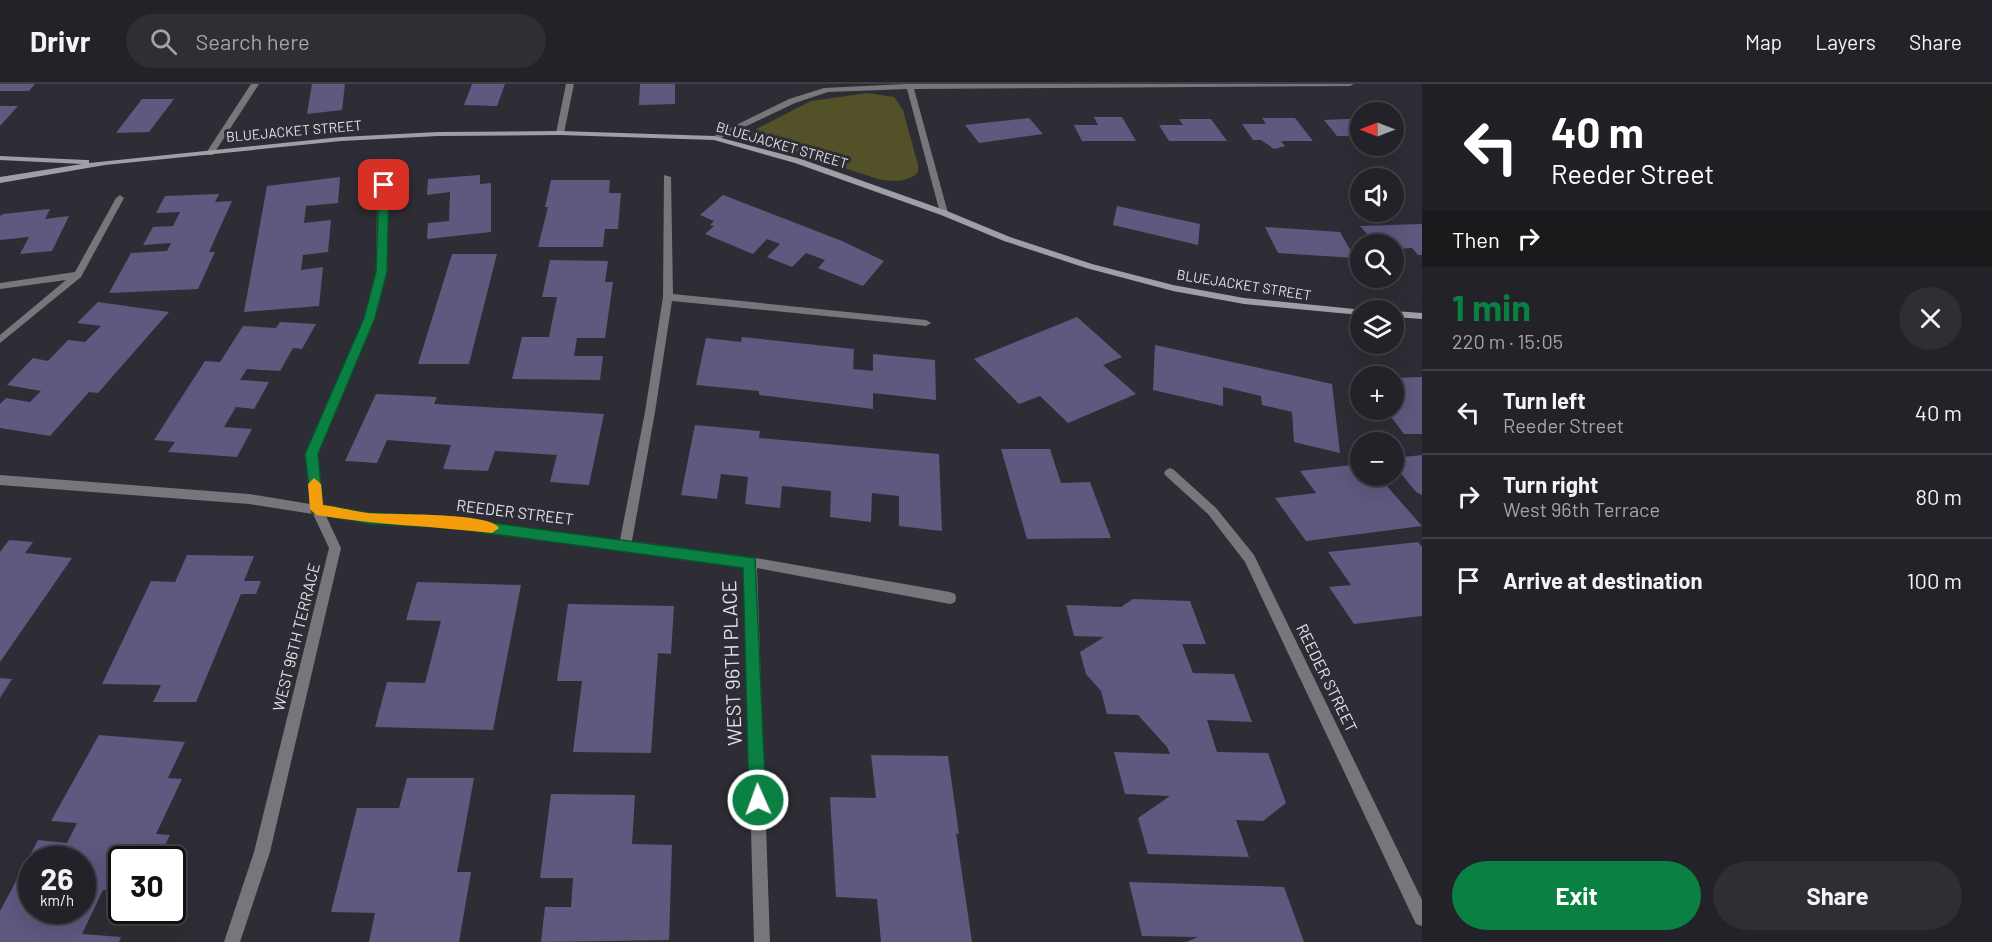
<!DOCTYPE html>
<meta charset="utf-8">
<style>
:root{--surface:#222228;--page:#2e2f34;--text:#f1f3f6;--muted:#a2a4a8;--line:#3f3f45;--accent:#0b8043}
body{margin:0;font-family:Barlow,sans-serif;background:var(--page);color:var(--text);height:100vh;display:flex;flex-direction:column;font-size:22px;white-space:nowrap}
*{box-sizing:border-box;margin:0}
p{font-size:20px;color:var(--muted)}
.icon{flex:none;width:33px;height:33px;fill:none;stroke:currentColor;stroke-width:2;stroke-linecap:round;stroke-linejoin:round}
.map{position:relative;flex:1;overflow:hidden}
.drawer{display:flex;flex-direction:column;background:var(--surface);width:570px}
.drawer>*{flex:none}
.top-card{background:#202124;color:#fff;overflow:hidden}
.needle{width:39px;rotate:270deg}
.tools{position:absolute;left:1350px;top:18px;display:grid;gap:12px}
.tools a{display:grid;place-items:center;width:54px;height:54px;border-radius:50%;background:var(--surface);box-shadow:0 6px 24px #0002,0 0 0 2px var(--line);font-size:30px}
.speed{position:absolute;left:18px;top:762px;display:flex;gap:12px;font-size:30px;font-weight:700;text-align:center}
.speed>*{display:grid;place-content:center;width:78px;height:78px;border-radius:50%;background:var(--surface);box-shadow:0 6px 24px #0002,0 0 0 2px var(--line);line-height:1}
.speed small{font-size:15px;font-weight:400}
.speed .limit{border:3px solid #111;border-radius:9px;background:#fff;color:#111}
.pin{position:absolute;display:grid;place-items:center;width:51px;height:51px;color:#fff;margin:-26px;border-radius:12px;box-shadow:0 3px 9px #0006}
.me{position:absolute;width:66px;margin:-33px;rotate:358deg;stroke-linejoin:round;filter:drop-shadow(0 0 4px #0008)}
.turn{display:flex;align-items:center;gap:21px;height:126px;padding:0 30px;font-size:27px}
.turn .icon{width:78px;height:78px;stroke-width:2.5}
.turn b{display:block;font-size:42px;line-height:51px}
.then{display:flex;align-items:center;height:57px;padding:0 30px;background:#0003;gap:12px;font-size:22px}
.round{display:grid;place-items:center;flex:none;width:63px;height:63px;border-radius:32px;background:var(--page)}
.headline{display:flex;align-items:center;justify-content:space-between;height:102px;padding:0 30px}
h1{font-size:36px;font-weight:700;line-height:45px;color:var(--accent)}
.primary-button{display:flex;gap:12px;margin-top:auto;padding:12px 30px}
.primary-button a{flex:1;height:69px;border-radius:36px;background:var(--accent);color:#fff;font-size:24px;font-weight:700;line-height:69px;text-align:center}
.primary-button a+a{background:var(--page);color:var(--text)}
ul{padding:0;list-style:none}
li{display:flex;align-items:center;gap:18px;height:84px;padding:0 30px;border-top:2px solid var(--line)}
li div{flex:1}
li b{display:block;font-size:22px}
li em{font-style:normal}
header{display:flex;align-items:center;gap:36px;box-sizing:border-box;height:84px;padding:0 30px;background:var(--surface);border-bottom:2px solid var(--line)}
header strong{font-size:28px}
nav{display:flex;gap:33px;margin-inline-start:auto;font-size:21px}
.search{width:420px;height:54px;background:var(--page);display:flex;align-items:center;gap:15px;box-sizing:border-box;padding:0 21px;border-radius:33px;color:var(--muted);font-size:22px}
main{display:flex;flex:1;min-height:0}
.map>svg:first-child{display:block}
.green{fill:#525127}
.building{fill:#5f587f;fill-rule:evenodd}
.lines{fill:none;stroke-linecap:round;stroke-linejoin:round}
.street{fill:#77767a;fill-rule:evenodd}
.secondary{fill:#a09fa6;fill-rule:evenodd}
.route{fill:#0b8043;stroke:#07532c;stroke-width:1.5}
.slow{fill:#f59e0b}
.labels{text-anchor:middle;stroke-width:6;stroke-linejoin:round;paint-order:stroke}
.far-street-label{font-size:14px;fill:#e2e1e6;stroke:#2e2d35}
.street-label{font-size:16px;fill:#e2e1e6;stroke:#2e2d35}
.near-street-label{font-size:20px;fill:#e2e1e6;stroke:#2e2d35}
</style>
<header>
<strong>Drivr</strong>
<div class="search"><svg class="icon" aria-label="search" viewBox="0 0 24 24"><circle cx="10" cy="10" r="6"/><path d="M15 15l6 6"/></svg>Search here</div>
<nav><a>Map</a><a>Layers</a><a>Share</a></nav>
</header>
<main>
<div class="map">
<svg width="1422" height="858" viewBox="0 0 1422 858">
<rect width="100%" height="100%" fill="#2e2d35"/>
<path class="green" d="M868,9l26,4 9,13 15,55v7c-11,11 -23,9 -37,8l-126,-41 -5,-4 8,-7 53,-27z"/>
<path class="building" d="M0,0h35l-6,7h-29z
M312,0h33l-3,26 -35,4z
M472,0h33l-8,22 -33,-1z
M640,0h35v20l-36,1z
M142,15h32l-25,33 -33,1z
M0,22h18l-18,20z
M1094,33h28l14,24h-54l-8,-16h24z
M1029,34l14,16 -64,9 -14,-18z
M1262,34h33l18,23h-32l4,5 -11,3 -13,-9h-8l-11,-16h24z
M1179,35h32l16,22h-58l-10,-16h24z
M1346,35h14v17h-23l-13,-16z
M480,91v9l11,-1v49l-64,7 1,-16 21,-2 1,-29 -23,3 1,-16z
M340,93l-2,26 -32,3 -2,17 27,-3 -3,32 -25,3 -2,15 22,-3 -4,39 -75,6 23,-126z
M551,96h59l-1,13h12l-3,36h-13l-2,18h-65l10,-40h-3z
M219,110l-4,8 17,-1 -23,51h6l-17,37 -89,4 22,-40 36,-2 4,-8 -28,2 10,-18 20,-1 7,-14 -24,1 9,-17z
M723,111l119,46 42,20 -21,25 -45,-18 7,-8 -19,-7 -14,14 -25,-10 13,-13 -13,-5 -14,15 -48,-20 9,-8 -4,-1 4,-4 -14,-6z
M1117,122l83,18 -2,21 -85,-20z
M50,125l-5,10 24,-3 -17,35 -32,3 9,-17 -29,3v-24l3,-2z
M1422,140v31h-4l-6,-7 -18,1v-5h-18l-16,-18z
M1265,143l75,5 15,26 -77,-5z
M452,170h45l-28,110h-51z
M550,176l58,1 -3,21h8l-8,56h-28l-3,18h29l-3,24 -88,-1 10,-42h27l8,-40h-15z
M98,218l71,10 -71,81 -9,-1 -39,44 -50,-8v-24l6,-6 24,4 11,-11 -34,-6 26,-27 15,3 20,-21 17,2 16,-16 -24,-3z
M1077,233l45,40 -19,8 33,29 -68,29 -28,-27 -21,8 -45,-45z
M280,238l36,2 -14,25 -9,-1 -13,23 -33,-2 -7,11 29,2 -15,27 -18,-2 -12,20 28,2 -15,28 -69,-5 7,-10 -21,-2 51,-79 15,1 23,-36 33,2z
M742,253l112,12 -1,20 20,2v-17l62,6 1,40 -63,-7v16l-114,-14v-4l-63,-6 10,-47 35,4z
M1155,261l177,39 8,69 -46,-11 -2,-30 -30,-7 -1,-9 -38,-9v19l-70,-16z
M1422,293v57h-18l-18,-24h8v-32z
M376,310l61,3 -3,7 170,10 -15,71 -39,-3 7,-27 -62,-4 -7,20 -45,-2 8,-24 -64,-5 -10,23 -32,-2z
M695,341l65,6 -1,7 180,16 3,77 -43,-5v-30l-27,-3 -1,29 -41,-5 1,-26 -49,-5 -2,22 -35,-4 3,-27 -27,-3 -4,25 -36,-4z
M1001,365h49l11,34 29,-1 21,56 -84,1z
M1422,371v40l-6,-3 -22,-27v-7z
M1360,380v12h18l44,50 -116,15 -31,-43 41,-5 -16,-22z
M9,456l24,2 -8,11 47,5 -72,104v-110z
M1418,458l4,5v69l-68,8 -25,-37 22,-2 -23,-33z
M187,471l67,1 -10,25h17l-5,13h-15l-45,108h-43l8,-17 -59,-1 49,-103 24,1z
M417,498l104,3 -28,145 -118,-3 12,-45 38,1 16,-62 -35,-1z
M1133,515l57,2 16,43h-24l11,29 41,1 18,48 -45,-2 10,32 51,1 18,50 -23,18 -27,-1 13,37 -101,-3 -10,-36 32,-22 -45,-2 -11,-42 56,2 -3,-7 -29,-32 -31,-1 -6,-23 -15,-17 -6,-22 24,-15 -30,-1 -8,-31 55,2z
M568,520l106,2 -3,48 -13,-1 -7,100 -78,-1 9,-71h-25z
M0,594l12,1 -12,19z
M99,651l86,7 -17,36 14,1 -26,55 14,1 -12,25h-36v31l-19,-1 -21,44 39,3 -2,5h-119v-31l38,-71 29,3 10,-20 -26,-2zM32,776h50v50h-50z
M871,671l77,1 11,78 -3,-1 16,109h-91l-4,-43 -41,-2 -6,-100 46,1z
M407,694h67l-17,94h14l-12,70h-90l6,-29 -44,-1 26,-104h42z
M551,710l84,1 -3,49 40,1 -3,95 -128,2 4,-35h26l2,-29h-33z
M1129,798l155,5 20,55h-118l12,-5 -56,-1z"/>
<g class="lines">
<path class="street" d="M251,0h8l-46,71h-6l-1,-2z
M566,0h8l-10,49 -4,2 -4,-2z
M905,0h449l-4,2 -436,3 34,124 -4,3 -4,-3 -33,-124 -79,3 -33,11 -78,37 -7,-2 79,-39 35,-11z
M383,84l7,2 -5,38 1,64 -12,46 -57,136 6,52 47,7 71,3 179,24 25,-128 18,-115 1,-122 7,2 2,117 253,26 5,3 -5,3 -254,-25 -17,111 -23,129 118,16 200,35 5,2 1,4 -1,4 -5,2 -193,-36 13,374h-16l-10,-376 -303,-40 -71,-3 -44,-7 15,32 -71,304 -30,90h-16l30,-90 75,-304 -16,-34 -64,-10 -249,-19v-10l249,19 61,10 -5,-50 59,-136 12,-46 1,-64z
M120,111l4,3 -43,79 -81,66v-8l66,-55 -66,9v-6l75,-11 41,-74z
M1170,384l4,2 42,38 38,47 168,345v26l-6,-2 -171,-362 -37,-48 -42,-38 -2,-3 2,-3z"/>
<path class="secondary" d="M560,47l154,5 87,23 146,52 63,26 82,27 81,21 71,13 120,12h-4v5l-116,-11 -71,-13 -87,-23 -82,-27 -63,-26 -146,-52 -81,-23 -154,-5 -122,1 -97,5 -236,24 -105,18v-6l82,-13 -82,-4v-4l86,4h3v3l252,-26 97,-5z
M1394,227l28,2v6l-28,-2z"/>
</g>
<path class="route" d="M384,98l5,3 -2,87 -12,46 -57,136 5,51 47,8 71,3 314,42 11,242 -2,6 -6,2 -6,-2 -3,-6 -6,-232 -302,-41 -71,-3 -58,-11 -7,-59 59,-136 12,-46 3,-87z"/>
<path class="slow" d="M314,394l7,6 2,21c15,2 30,6 45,8 21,2 123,-1 131,15l-7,5c-59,-7 -117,-8 -176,-18l-6,-6 -2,-25z"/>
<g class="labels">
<g class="far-street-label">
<text transform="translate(294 47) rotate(-5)" y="5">BLUEJACKET STREET</text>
<text transform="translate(782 61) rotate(16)" y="5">BLUEJACKET STREET</text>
<text transform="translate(1244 201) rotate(9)" y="5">BLUEJACKET STREET</text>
</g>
<g class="street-label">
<text transform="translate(515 428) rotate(7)" y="6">REEDER STREET</text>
<text transform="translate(296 553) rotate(-76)" y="6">WEST 96TH TERRACE</text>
<text transform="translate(1327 594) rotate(64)" y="6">REEDER STREET</text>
</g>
<g class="near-street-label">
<text transform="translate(732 579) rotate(-92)" y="7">WEST 96TH PLACE</text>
</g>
</g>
</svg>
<div class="tools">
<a><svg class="needle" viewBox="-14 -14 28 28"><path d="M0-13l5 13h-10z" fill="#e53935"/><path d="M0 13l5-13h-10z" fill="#a2a4a8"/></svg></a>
<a><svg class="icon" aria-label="sound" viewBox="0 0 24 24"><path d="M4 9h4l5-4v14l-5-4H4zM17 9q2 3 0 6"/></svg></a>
<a><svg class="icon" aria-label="search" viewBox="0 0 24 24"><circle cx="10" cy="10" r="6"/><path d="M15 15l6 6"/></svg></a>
<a><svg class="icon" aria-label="layers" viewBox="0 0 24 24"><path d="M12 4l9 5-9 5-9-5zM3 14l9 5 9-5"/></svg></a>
<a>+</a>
<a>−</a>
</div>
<div class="speed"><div>26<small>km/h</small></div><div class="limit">30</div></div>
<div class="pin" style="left:384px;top:101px;background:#d93025"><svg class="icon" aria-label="arrive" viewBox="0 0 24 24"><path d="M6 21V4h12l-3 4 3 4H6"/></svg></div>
<svg class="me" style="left:758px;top:716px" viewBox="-20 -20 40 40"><circle r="17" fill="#0b8043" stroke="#fff" stroke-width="3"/><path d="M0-11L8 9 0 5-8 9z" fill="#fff"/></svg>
</div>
<section class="drawer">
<div class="top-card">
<div class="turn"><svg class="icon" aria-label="left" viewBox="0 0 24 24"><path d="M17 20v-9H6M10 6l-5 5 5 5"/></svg><div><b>40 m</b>Reeder Street</div></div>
<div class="then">Then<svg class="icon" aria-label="right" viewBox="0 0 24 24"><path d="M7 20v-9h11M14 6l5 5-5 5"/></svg></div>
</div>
<div class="headline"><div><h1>1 min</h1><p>220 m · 15:05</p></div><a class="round"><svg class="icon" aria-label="close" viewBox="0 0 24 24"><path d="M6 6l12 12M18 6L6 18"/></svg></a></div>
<ul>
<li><svg class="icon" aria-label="left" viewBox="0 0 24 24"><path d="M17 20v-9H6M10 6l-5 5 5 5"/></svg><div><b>Turn left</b><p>Reeder Street</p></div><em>40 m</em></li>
<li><svg class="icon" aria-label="right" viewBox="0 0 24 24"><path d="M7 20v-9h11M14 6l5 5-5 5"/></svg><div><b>Turn right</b><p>West 96th Terrace</p></div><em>80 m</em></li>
<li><svg class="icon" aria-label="arrive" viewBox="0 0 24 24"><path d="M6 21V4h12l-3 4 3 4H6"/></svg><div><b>Arrive at destination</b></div><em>100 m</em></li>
</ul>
<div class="primary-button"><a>Exit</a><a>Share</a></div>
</section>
</main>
